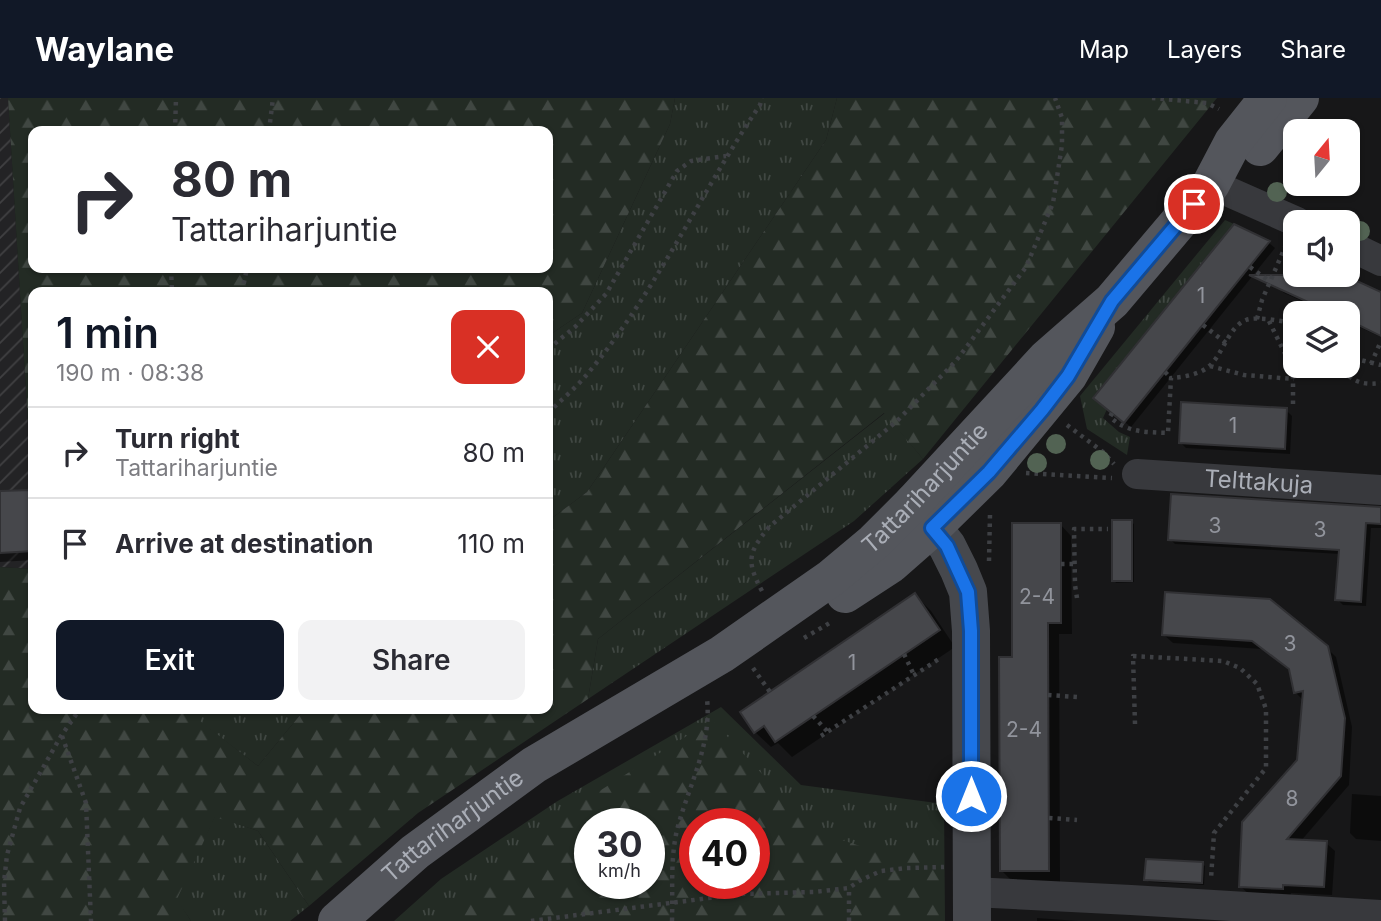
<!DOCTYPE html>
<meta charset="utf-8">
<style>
:root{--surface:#fff;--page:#f2f2f3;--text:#2b2b33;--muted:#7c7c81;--line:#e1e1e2;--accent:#111827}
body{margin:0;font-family:Inter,sans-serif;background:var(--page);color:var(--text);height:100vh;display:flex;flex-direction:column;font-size:26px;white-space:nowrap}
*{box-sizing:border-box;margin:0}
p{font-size:23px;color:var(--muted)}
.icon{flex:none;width:38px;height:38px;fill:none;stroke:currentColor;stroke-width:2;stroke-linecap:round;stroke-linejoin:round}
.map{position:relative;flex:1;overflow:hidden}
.details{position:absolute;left:28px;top:189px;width:525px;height:427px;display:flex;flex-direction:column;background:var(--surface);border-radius:14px;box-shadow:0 2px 5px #0004}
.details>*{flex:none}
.banner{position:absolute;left:28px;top:28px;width:525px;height:147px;border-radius:14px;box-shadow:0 2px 5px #0004;background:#fff;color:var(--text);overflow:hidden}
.needle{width:46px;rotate:18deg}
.buttons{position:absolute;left:1283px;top:21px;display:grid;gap:14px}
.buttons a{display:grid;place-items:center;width:77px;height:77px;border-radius:14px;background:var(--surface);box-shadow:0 2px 5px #0004;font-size:35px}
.speed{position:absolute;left:574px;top:710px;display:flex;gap:14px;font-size:35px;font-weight:700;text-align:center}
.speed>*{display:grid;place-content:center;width:91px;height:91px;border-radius:50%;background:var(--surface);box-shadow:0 2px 5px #0004;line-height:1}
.speed small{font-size:18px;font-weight:400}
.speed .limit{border:10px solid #d22;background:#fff;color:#111}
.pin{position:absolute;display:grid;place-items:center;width:60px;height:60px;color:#fff;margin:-30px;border:4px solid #fff;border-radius:50%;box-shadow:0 2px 7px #0007}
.me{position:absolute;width:77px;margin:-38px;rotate:0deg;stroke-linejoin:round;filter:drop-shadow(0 0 5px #0008)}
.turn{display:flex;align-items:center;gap:24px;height:147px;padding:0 28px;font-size:32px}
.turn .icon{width:91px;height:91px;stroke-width:2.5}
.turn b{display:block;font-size:49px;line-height:60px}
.round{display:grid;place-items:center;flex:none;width:74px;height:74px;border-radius:14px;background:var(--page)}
.headline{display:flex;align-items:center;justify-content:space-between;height:119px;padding:0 28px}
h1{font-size:42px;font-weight:600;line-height:52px;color:var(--accent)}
.primary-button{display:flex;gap:14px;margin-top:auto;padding:14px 28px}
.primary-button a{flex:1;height:80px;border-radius:14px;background:var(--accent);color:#fff;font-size:28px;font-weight:600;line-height:80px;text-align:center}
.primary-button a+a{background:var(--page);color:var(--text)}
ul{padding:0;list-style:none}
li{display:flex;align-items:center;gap:21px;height:91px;padding:0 28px;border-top:2px solid var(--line)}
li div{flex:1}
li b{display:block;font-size:26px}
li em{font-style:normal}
header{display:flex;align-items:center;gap:42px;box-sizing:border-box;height:98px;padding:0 35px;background:var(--accent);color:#fff}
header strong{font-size:33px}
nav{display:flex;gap:38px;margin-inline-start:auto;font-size:24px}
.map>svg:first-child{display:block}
.industrial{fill:url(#industrial-furrows)}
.grass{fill:url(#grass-tufts);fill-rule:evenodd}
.forest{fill:url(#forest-firs);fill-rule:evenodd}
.shadow{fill:#0007}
.building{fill:#46474b;stroke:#313134;stroke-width:2}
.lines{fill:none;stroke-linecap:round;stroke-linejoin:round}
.path{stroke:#3e4044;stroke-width:4.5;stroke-dasharray:3.5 5;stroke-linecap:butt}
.street{stroke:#38393d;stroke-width:30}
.secondary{stroke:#46484d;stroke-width:38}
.primary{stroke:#54565c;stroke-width:38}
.tree{fill:#526353}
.route-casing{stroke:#114b97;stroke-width:18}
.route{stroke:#1a73e8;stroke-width:12}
.labels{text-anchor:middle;stroke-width:7;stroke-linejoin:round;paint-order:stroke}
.number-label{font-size:21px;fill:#91949c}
.street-label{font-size:24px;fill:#aaaeb7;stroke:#121213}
</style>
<header>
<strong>Waylane</strong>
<nav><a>Map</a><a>Layers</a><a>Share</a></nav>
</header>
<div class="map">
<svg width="1381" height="823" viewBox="0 0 1381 823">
<defs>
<pattern id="industrial-furrows" width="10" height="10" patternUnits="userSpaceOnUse" patternTransform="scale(1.75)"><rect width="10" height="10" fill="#232325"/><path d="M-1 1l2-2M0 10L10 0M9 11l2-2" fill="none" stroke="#404042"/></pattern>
<pattern id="grass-tufts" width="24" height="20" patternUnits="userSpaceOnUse" patternTransform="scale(1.75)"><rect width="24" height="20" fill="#232b24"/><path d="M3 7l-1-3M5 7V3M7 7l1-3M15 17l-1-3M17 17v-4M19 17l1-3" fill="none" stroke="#404742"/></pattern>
<pattern id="forest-firs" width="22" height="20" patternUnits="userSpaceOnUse" patternTransform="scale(1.75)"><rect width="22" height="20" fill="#232b24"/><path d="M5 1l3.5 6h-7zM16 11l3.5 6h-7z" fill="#404742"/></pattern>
</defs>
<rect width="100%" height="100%" fill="#171718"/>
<path class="industrial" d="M0,0h8l25,407v64l-33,-2z"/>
<path class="grass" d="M675,0h162l-11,42 -239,352 -39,29v-185l34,-23 88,-189z
M1225,122l9,4 -141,173 14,12 -4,9 16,14 11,5 -3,18 -40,-26 -7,-33z
M885,315l38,46 -69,62 -266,178 10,-60z
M721,609l80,78 143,19 1,117h-551l47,-42 115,-77zM590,726h59v60h-59zM695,726h59v60h-59z
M201,611h104l-47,57 -59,-45z
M215,718l43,15 51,75 -19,15h-99l-15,-22z"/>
<path class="forest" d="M8,0h667l-5,26 -88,189 -34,23v-44h-515v213zM33,33h515v137h-515z
M837,0h380l-294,361 -39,-46 -286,226 -10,60 -170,114 -109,93 -51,-75 -43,-14 -38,82 14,22h-191v-354l33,2v140h168l-1,12 58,45 47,-57h243v-188l39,-29 239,-352z
M712,622l103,111 72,24 55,-7 -2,73h-494l90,-90zM590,726h59v60h-59zM695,726h59v60h-59z"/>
<path class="shadow" d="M1234,128l35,17 6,5 -144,179 -30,-24z
M1293,156h2v21h44l42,19v43l-33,-15v-9h-19l-45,-20 -6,-6z
M1286,312l6,6 -2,38 -104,-6 -6,-6z
M30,393l3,3v66l-33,2v-69z
M1381,411v19h-10l-5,78 -23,-1 -6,-6 3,-45 -165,-10 -5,-5z
M1131,424l3,2v58l-18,1 -2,-3z
M1060,426l11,12 1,98h-13l1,248h-47l-11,-11 12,-212z
M1166,496l161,54 9,9 16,70 -3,58 -49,57 26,1 9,8 -3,44 -41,-2 -1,4 -40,-2 -9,-8 58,-126 5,-60 -9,-9 -4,-21 -29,-22 -89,-6 -9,-8z
M915,497l16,16 24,36 -163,110 -14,-14 -7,4 -16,-15z
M1352,696l29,2v45l-25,-2 -6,-6z
M1202,766l3,2 -1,19 -55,-3 -3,-3z
M1037,820l41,3h-41z"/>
<path class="building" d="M1234,126l36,17 -146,182 -31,-25z
M1249,177h95l37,17v44l-33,-16v-7h-16z
M1181,304l106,6 -2,41 -106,-6z
M31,392l2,61 -33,2v-62z
M1171,396l210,13v17l-15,-1 -5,79 -26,-2 4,-50 -171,-10z
M1112,422h20v61h-20z
M1012,425h49v100h-13l1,248h-49l-1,-214h13z
M1165,494l105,7 58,47 17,72 -4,58 -54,63 40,2 -3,46 -41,-2v4l-44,-2 3,-65 55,-62 6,-69 -9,2 -5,-24 -37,-28 -90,-6z
M915,495l25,37 -165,112 -11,-16 -10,7 -14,-21z
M1146,761l57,3 -1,21 -58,-3z"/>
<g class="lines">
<path class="path" d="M1152,0l55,5 12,6
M175,33l1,-33
M269,33l4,-33
M1250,169l19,14
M171,170l1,24
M242,194l5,-24
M1314,215l3,-7
M1257,221l5,-19 24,-55
M1269,223l24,49v34
M1203,227l23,18
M548,251l27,-22 31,-33 71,-123 14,-10 35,-5
M1285,254l10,-1
M1348,254l8,7 25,6
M1371,266l10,-23
M1210,268l34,9 50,4
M1335,268c19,13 21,20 46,17
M1165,274l6,6
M1346,276l9,-16
M548,315c13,-13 29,-26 41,-41 68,-82 112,-180 171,-267l2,-7
M1112,315l-2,4c17,16 37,15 58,16l3,-55c12,-1 27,-3 37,-11 14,-10 20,-40 38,-47 11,-4 37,1 49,4
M1067,327l36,27 11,12
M1026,375l86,5
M989,463l1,-47
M1061,466h13
M762,493c-16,-30 -14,-38 7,-64l128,-106 59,-60 70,-94 27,-64 9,-58v-27l-7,-20
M1077,500l-2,-13 -1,-56h34
M804,540l29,-17
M904,556l10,21
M753,570l17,24
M1048,597l29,2
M813,618l14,15
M1135,626l-2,-68 90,5 17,7 17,16 9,25v59l-52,65 -3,46
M62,638l24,67 5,118
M821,638l121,-79
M1049,720l28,2
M5,823l-1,-39 3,-27 13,-47 41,-72 19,-27
M531,823l209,-27 74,-2 35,-4 10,-7 22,-10 25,-3 38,-1
M672,823c1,-30 -2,-61 5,-91 11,-43 35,-85 30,-131
M849,823v-33"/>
<g class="street">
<path d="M1211,86l86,38"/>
<path d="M1348,147l33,16"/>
<path id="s1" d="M1137,376l244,16"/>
<path d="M972,794l159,8 250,15"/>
</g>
<path class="secondary" d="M913,405l34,43 12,24 9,22 3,39 1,290"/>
<g class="primary">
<path d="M1260,49l40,-49"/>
<path d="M845,496l46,-30 41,-36 57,-56 79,-96 28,-49"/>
<path id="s2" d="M337,823l78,-69 119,-87 188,-111 109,-76 43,-36 39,-39 134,-145 65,-57 99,-117 22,-42 35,-44"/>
</g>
</g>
<g class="tree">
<circle cx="1277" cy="94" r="10"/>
<circle cx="1360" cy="133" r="10"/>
<circle cx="1056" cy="346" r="10"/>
<circle cx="1100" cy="362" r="10"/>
<circle cx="1037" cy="365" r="10"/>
</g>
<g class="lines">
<defs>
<path id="route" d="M971,698v-165l-3,-39 -21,-46 -15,-18 57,-56 53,-62 26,-34 44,-75 82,-97"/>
</defs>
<use href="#route" class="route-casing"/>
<use href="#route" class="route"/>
</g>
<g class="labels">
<g class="number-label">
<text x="1201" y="205">1</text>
<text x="1233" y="335">1</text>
<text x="1215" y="435">3</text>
<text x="1320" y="439">3</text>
<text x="1037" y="506">2-4</text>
<text x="1290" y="553">3</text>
<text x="852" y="572">1</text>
<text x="1024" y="639">2-4</text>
<text x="1292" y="708">8</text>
</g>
<g class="street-label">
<text dy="8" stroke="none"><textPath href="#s1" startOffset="122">Telttakuja</textPath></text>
<text dy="8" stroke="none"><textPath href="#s2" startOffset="733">Tattariharjuntie</textPath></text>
<text dy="8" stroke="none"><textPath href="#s2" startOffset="150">Tattariharjuntie</textPath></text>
</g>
</g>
</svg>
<div class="buttons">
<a><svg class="needle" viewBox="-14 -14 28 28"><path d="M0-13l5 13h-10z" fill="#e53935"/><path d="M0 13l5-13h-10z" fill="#7c7c81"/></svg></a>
<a><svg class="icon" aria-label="sound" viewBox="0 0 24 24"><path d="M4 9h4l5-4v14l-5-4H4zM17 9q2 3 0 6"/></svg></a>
<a><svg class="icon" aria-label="layers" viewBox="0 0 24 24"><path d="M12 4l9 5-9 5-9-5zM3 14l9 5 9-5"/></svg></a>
</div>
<div class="speed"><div>30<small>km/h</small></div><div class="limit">40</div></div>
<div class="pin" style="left:1194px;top:106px;background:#d93025"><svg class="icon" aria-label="arrive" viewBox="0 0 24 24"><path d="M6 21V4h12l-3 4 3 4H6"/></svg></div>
<svg class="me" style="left:971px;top:698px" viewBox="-20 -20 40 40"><circle r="17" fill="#1a73e8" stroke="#fff" stroke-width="3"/><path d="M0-11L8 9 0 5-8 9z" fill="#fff"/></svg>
<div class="banner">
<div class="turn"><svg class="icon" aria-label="right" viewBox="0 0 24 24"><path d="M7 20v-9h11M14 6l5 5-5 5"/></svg><div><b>80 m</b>Tattariharjuntie</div></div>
</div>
<section class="details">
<div class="headline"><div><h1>1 min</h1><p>190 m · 08:38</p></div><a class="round" style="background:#d93025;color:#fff"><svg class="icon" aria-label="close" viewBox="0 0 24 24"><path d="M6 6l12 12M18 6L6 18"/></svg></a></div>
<ul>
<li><svg class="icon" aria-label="right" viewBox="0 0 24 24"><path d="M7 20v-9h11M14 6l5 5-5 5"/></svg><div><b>Turn right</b><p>Tattariharjuntie</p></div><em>80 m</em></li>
<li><svg class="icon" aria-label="arrive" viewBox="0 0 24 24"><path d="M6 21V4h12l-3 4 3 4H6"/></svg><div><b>Arrive at destination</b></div><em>110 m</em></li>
</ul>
<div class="primary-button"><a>Exit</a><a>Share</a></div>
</section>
</div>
